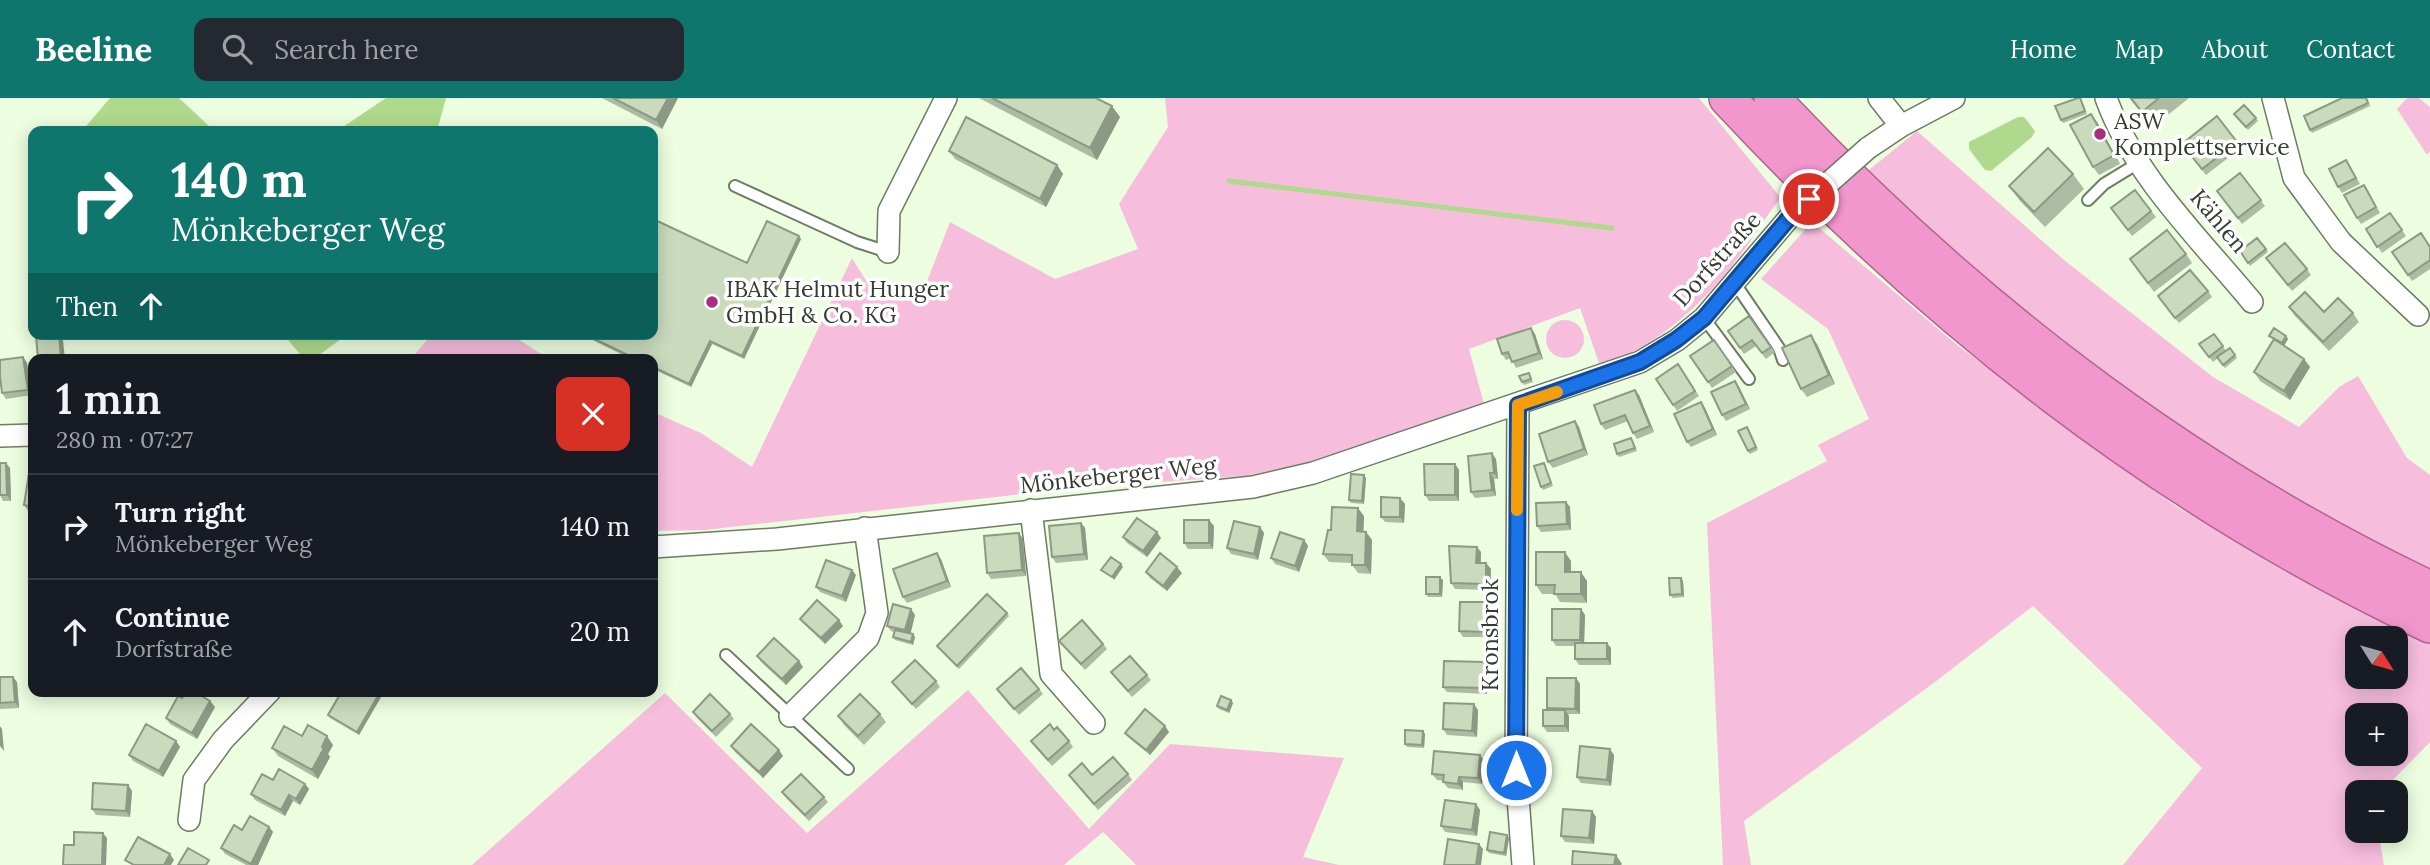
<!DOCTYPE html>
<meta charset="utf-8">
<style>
:root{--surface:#171b24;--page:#242831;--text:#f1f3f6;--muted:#9ea1a6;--line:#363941;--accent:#0f766e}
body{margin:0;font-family:Lora,serif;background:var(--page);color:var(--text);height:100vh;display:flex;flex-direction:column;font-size:26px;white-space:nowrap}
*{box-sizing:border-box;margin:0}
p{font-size:23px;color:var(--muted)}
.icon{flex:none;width:38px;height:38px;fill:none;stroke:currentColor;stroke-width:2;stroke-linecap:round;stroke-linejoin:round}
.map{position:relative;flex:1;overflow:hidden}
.sheet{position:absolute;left:28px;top:256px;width:630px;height:343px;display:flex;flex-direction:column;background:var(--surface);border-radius:14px;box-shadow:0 4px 18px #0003}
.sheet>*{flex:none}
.banner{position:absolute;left:28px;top:28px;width:630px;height:214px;border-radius:14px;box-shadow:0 4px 18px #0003;background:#0f766e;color:#fff;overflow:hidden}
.needle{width:46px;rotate:127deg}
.fabs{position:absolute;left:2345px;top:528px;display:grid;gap:14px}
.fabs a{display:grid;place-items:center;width:63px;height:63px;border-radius:14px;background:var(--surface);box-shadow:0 4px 18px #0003;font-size:35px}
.pin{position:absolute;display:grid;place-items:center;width:60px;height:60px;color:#fff;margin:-30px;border:4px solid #fff;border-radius:50%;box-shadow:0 2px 7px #0007}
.me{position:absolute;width:77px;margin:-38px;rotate:0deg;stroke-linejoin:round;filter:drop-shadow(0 0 5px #0008)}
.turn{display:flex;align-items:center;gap:24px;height:147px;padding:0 28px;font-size:32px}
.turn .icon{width:91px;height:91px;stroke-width:2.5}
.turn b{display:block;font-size:49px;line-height:60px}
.then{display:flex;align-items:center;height:66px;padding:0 28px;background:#0003;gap:14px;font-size:26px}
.round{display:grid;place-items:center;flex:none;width:74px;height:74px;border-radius:14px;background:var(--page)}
.headline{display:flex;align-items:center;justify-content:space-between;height:119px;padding:0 28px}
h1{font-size:42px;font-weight:600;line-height:52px}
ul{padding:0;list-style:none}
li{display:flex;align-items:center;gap:21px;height:105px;padding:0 28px;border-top:2px solid var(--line)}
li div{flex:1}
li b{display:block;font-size:26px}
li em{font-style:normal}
header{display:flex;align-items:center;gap:42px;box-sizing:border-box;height:98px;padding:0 35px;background:var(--accent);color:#fff}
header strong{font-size:33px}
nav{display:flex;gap:38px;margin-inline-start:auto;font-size:24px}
.search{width:490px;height:63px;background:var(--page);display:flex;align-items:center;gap:18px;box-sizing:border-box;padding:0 24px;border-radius:14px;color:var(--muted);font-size:26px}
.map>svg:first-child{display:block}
.green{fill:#f7bddd;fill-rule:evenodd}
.water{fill:#afda8d}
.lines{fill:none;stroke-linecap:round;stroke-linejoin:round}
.stream{stroke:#afda8d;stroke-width:5}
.service-casing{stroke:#6d7c62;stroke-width:14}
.minor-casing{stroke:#6d7c62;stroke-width:24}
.trunk-casing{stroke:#ae668e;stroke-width:38}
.service{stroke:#fff;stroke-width:10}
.minor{stroke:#fff;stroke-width:21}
.trunk{stroke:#f296ce;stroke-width:35}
.minor-bridge-casing{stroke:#6d7c62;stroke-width:24;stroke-linecap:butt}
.minor-bridge{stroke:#fff;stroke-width:21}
.wall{fill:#adbba3}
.shaded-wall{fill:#8d9984}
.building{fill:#c9dabd;stroke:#8d9984;stroke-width:2}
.route-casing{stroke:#114b97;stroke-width:18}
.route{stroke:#1a73e8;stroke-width:12}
.slow{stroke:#f59e0b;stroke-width:12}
.poi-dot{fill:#a92c7e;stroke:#fff;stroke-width:2.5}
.labels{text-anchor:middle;stroke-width:7;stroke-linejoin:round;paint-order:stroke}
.poi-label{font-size:23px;fill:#353c30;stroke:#fff;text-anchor:start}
.street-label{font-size:23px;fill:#353c30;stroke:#fff}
</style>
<header>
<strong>Beeline</strong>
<div class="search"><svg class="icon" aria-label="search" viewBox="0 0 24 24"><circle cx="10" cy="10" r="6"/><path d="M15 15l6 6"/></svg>Search here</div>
<nav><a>Home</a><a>Map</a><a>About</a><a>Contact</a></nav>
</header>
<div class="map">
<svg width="2430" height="767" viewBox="0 0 2430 767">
<rect width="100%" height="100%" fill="#ecfde0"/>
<path class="green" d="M1165,0h534l82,100c-13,15 -23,32 -34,48 -39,53 -84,98 -147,120l-20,-58 -111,41 15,55 -176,59 -64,13 -168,12 -371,42 -52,1v-119l48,21 51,34 100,-209 23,37 29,1 22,-12 24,-62 105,57 83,-30 -19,-45 49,-77z
M2407,0h12l11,9v44l-3,4 -30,-46z
M1917,33l147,129 149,117 86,50 40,-40 19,-11 49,82 23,17v103l-246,-141 -168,-123 -152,-140z
M1812,124l145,123 220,162 253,133v102l-50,51h-23v38h21l6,34h-261l79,-97 -169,-162 -98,76 -191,139 7,44h-28l-16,-342 120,-62 -9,-16 51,-26 -41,-90 -67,-50zM2357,541h39v38h-39zM2357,618h39v38h-39z
M1546 241a19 19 0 1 1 38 0a19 19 0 1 1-38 0Z
M432,236h78l39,25h-138z
M968,592l121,139 81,-85 174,14 -41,99 36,8h-203l-33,-33 -39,33h-592l193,-172 142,140z"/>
<path class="water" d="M110,0h69l30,28 16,5h-143z
M386,0h60l-9,33h-100z
M2018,19h6l11,14 -3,6 -41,34 -6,-1 -16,-21v-7z
M283,236h65l-29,21 -15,4z"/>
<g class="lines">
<path class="stream" d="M1229,83l383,47"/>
<defs>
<path id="service" d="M735,88l122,56 31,10
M2088,102l16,-16 36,-22
M1734,184l45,66 4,12
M1704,220l45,61
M726,557l122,114"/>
<path id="minor" d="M1879,0l22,28
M2106,0c28,78 94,141 146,204
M2273,0l21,80 47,64 77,73
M1868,50l33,-22 53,-28
M888,154l1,-41 57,-113
M1518,307l-2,365 7,95
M0,338l33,-1
M1031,412l20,164 43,49
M653,449l124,-8 476,-52 60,-14 327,-111 37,-22 27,-22 85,-100
M790,618l78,-78 9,-25 -12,-85
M189,722l5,-40 29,-40 47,-49"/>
<path id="trunk" d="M1727,0c203,218 432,399 703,527
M1772,0c187,201 409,373 658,491"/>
</defs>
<use href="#service" class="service-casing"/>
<use href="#minor" class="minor-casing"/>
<use href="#trunk" class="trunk-casing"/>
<use href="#service" class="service"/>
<use href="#minor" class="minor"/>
<use href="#trunk" class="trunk"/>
<defs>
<path id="minor-bridge" d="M1789,120l79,-70"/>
</defs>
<use href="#minor-bridge" class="minor-bridge-casing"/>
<use href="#minor-bridge" class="minor-bridge"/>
</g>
<path class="wall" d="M602,0h76l-16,31z
M979,0h117l24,19 -23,43z
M2081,0l6,16 -24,9 -2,-3z
M2129,0h60l-36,29z
M2342,0h25l3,8 -58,27 -2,-3z
M2236,19l20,1 2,3 -10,9z
M2097,24l23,42 -21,11 -6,-8z
M2237,44l4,6 -35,27 -20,-25z
M949,53l108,14 6,9 -17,33 -91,-48z
M2350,68l10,18 -18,9 -4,-6z
M2240,75l25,33 -23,18 -25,-33z
M2073,76l11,15 -39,38 -25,-26 -11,-15z
M2135,92l21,27 -24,19 -21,-28z
M2368,93l12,22 -19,11 -4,-6z
M2390,115l16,23 -24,17 -16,-24z
M799,138l2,3 -57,120 -32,-15 -21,43 -38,-18v-10h-22l-51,-25h73l94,-71z
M2257,140l11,14 -18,14 -10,-15z
M2430,149v22l-18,12 -20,-29z
M2186,156l6,9 -38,29 -24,-33z
M2266,160l41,11 4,6 -19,16z
M2208,193l4,6 -33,26 -17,-21z
M2289,209l35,5 29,1 6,9 -30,29 -34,-35z
M1749,218l26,36 -9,7 -10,-13 -12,8 -16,-23z
M1535,236l8,25 -27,9 -5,-10 -5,2 -4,-6z
M2214,236l12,17 4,-3 7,10 -12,10 -7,-10 -5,4 -14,-18z
M2269,238h17l2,3 -4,7 20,13 6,8 -20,33 -30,-19 -6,-9 20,-32z
M1714,242l22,32 -24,16 -22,-32z
M1817,246l18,40 -28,13 -6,-8z
M23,259l4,6 5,32 -26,4 -4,-6z
M1678,266l21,32 -22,15 -21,-32z
M1529,275l4,9 -9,3 -2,-3z
M1735,283l4,6 11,22 -24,12 -4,-6z
M1639,297l15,37 -17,7 -4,-6 -5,-12 -23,9 -4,-6z
M1705,310l12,27 -26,12 -4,-5z
M1575,323l4,6 9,28 -35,13 -5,-6z
M1749,332l9,20 -8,4 -2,-3z
M1633,343l4,10 -18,6 -2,-3z
M1496,361l2,20h-4l2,17 -21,2 -4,-6z
M33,363v51l-5,-1 -4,-6z
M1544,365l9,23 -10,4 -2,-3z
M1455,366l4,6v31h-30l-4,-6z
M10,370l1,33h-8l-3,-6z
M1366,380l-2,26 -13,-1 -2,-3z
M1400,400l5,6 -1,19 -19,-1 -4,-5z
M1566,404l4,5 1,23 -30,2 -4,-6z
M1364,418l-1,16h3l6,8 -1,34 -13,-1 -6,-8v-2l-23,-1 -6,-8 8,-24z
M1081,425l4,5 3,32 -32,3 -4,-6z
M1214,428l-1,23h-25l-4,-6z
M1260,429l4,6 -6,27 -27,-6 -4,-6z
M1123,439l38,1 -14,19 -20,-14z
M1023,441l3,37 -35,3 -4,-6z
M1304,442l4,6 -9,26 -24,-8 -4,-6z
M1481,454v11h5l5,6 -1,21 -35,-1 -4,-6z
M941,461l10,28 -44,16 -4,-6z
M1571,463v11l16,9v22l-27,-1 -5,-8h-13l-6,-9z
M1146,474l36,1 -15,18 -17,-13z
M856,477l-10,27 -26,-10 -4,-5z
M1681,480l2,3 1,16 -11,1 -3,-3z
M1443,482l-1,17h-14l-2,-3z
M1489,510v29h-26l-4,-6z
M911,511l4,6 -5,18 5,4 -2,8 -18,-5 -2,-3 1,-5 -3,-1 -4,-5z
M1581,511l4,6 -1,28 27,5v17h-32l-4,-6v-13h-19l-4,-6z
M1007,515l2,3 -50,53 -22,-23z
M800,521l43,7 -18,18 -21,-20z
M1059,543l44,3 4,5 -22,21z
M757,558l46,11 -17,18 -25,-23z
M1484,564l4,6 -1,26 -40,-2 -4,-5z
M1111,574l36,3 4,5 -19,17z
M0,579l17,5 2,26 -19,1z
M1576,580l4,6v30h-12l1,2v16h-22l-4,-6 5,-16 -1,-2z
M936,583l4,6 -24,22 -24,-27z
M997,591h42l4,5 -24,21z
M379,596l2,3 -22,38 -29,-17 -2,-3z
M182,600l28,3 5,6 -18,32 -27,-15 -4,-6z
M1231,602l2,3 -4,10 -10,-4 -2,-3z
M1478,612l-1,27 -30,-2 -4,-6z
M693,614l37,2 4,5 -18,18 -19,-19z
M880,616l6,8 -22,23 -20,-20 -6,-9z
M1165,628l4,6 -19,23 -21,-17 -4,-5z
M1423,633l2,3 -1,14 -17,-1 -2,-3z
M302,638l31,9 -5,9 2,3 -12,22 -40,-23 -6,-8z
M176,643l4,6 -17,30 -30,-16 -4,-6z
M1031,643h38l4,6 -21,19z
M731,648l52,10 -20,22 -28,-26z
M1480,657l4,6 -2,23 -19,-2v8l-15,-2 -5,-6 1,-1 -7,-1 -5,-6z
M1614,657l-3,31 -30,-3 -4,-6z
M1128,676l4,6 -34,30 -29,-35z
M273,682l32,4 4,5 -9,16 -7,-4 -8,15 -30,-16 -4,-6z
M128,687l4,6 -2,26 -34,-2 -4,-6z
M1509,693l-1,9 -13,-1 -2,-3z
M782,694l42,5 4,5 -19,19 -23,-23z
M1476,706l4,6 -3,26 -32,-4 -4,-6z
M1592,713l4,6 -2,27 -29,-2 -4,-6z
M269,729l4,5 -15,33h-12l-21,-11 -4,-6z
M1507,737l2,3 -3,18 -17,-3 -2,-3z"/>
<path class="shaded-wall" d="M668,0h10l-16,31 -6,-9z
M1112,8l8,11 -23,43 -7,-12z
M2091,16l6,8 23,42 -6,-9z
M1057,67l6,9 -17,33 -6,-8z
M799,138l2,3 -57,120 -2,-3z
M1531,230l4,6 8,25 -4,-6z
M59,236l4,6 2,19h-4z
M1811,237l6,9 18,40 -6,-9z
M2286,238l2,3 -4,7 -2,-3z
M710,243l2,3 -21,43 -2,-3z
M23,259l4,6 5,32 -4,-5z
M2304,261l6,8 -20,33 -6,-9z
M1735,283l4,6 11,22 -4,-5z
M1635,292l4,5 15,37 -4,-6z
M1701,304l4,6 12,27 -4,-6z
M1575,323l4,6 9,28 -4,-6z
M1492,355l4,6 2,20 -4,-6z
M6,365l4,5 1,33 -4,-6z
M1455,366l4,6v31l-4,-6z
M1490,375l4,6 2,17 -4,-6z
M1364,377l2,3 -2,26 -2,-3z
M1400,400l5,6 -1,19 -4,-6z
M1566,404l4,5 1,23 -4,-6z
M1358,410l6,8 -1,24 -6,-9z
M1209,422l5,6 -1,23 -4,-6z
M1081,425l4,5 3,32 -4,-6z
M1260,429l4,6 -6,27 -4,-6z
M1157,434l4,6 -14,19 -4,-6z
M1366,434l6,8 -1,34 -6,-9z
M1019,435l4,6 3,37 -4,-6z
M1304,442l4,6 -9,26 -4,-6z
M1477,449l4,5 -1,17 -4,-6z
M1565,454l6,9v19l-6,-8z
M937,455l4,6 10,28 -4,-6z
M1486,465l5,6 -1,21 -4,-6z
M1121,466l2,3 -9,13 -2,-3z
M1177,469l5,6 -15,18 -4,-5z
M852,472l4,5 -10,27 -4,-6z
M1581,474l6,9v22l-6,-9z
M1440,479l3,3 -1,17 -2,-3z
M1681,480l2,3 1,16 -2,-3z
M1485,504l4,6v29l-4,-5z
M911,511l4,6 -5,21 -5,-6z
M1581,511l4,6 -1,31 -4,-6z
M839,522l4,6 -18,18 -4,-6z
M913,536l2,3 -2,8 -2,-3z
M1607,545l4,5v17l-4,-6z
M799,563l4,6 -17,18 -4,-6z
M1484,564l4,6 -1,26 -4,-6z
M13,579l4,5 2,26 -4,-6z
M1576,580l4,6v30l-5,-5z
M379,596l2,3 -22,38 -2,-3z
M1231,602l2,3 -4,10 -2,-3z
M210,603l5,6 -18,32 -5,-6z
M1474,606l4,6 -1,27 -5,-6z
M1565,612l4,6v16l-4,-6z
M0,628l2,3 2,22 -4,-5z
M1165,628l4,6 -19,23 -4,-5z
M1423,633l2,3 -1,14 -2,-3z
M327,638l6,9 -5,9 2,3 -12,22 -6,-9 10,-23z
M176,643l4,6 -17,30 -4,-6z
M1610,651l4,6 -3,31 -4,-6z
M779,652l4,6 -20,22 -4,-6z
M1480,657l4,6 -2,23 -4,-6z
M1459,679l4,5v8l-5,-6z
M305,686l4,5 -9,16 -4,-6z
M128,687l4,6 -2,26 -4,-6z
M1507,690l2,3 -1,9 -2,-3z
M289,697l4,6 -8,15 -4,-6z
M1476,706l4,6 -3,26 -5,-6z
M1592,713l4,6 -2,27 -5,-6z
M269,729l4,5 -15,33h-7z
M103,735l4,5 -1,27h-4z
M1507,737l2,3 -3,18 -2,-3z
M1479,746l4,5 -2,16h-5z
M170,756l4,6 -3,5h-7z
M1616,757l6,9 -1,1h-7z"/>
<path class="building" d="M613,0h55l-12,22z
M992,0h104l16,8 -22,42z
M2078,0h2l5,13 -24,9 -6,-14z
M2131,0h28l-17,14z
M2342,0h24l2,5 -58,27 -6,-14z
M2244,7l12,13 -10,9 -12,-13z
M2091,16l23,41 -21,12 -23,-42z
M2217,18l20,26 -35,27 -20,-25z
M966,19l91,48 -17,34 -91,-48z
M2048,50l25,26 -39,38 -25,-26z
M2346,62l10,18 -18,9 -9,-18z
M2240,75l21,27 -23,18 -21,-27z
M2364,87l12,22 -19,11 -13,-23z
M2135,92l16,21 -23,19 -17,-22z
M2390,115l12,17 -25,17 -11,-18z
M653,121l94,44 20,-42 32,15 -57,120 -32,-15 -21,43 -36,-17v-8h-17l-52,-25h69z
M2167,132l19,24 -38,29 -18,-24z
M2421,135l9,14v13l-22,15 -16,-23z
M2257,140l9,11 -18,14 -8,-12z
M2285,145l22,26 -19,16 -22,-27z
M2190,172l18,21 -33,27 -17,-22z
M2305,194l19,20 14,-14 15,15 -30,29 -34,-35z
M1749,218l22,31 -9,6 -10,-13 -12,8 -12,-17z
M1531,230l8,25 -27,9 -4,-10 -6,2 -5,-15z
M2274,230l12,8 -4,7 -13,-7z
M59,236l2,25h-23l-2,-23z
M2214,236l9,12 -14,11 -10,-13z
M1811,237l18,40 -28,14 -19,-41z
M2274,241l30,20 -20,32 -30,-19z
M1714,242l18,26 -24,16 -18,-26z
M2230,250l5,7 -12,10 -6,-8z
M23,259l5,33 -26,3 -2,-17v-16z
M1678,266l17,27 -22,14 -17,-26z
M1529,275l2,6 -9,3 -3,-6z
M1735,283l11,23 -24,11 -11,-23z
M1635,292l15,36 -17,7 -8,-18 -24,9 -7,-19z
M1701,304l12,27 -26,13 -13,-28z
M1575,323l9,28 -36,13 -9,-28z
M1747,329l9,20 -8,4 -10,-20z
M1631,340l4,10 -18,6 -3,-10z
M1492,355l2,20h-4l2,17 -21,2 -3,-36z
M31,362l2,1v46l-9,-2z
M0,365h6l1,32h-7z
M1544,365l7,20 -10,4 -7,-21z
M1424,366h31v31h-30z
M1351,376l13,1 -2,26 -13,-1z
M1381,399l19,1v19h-19z
M1566,404l1,22 -30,2 -1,-23z
M1332,409l26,1 -1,23 9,1 -1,33h-13v-10l-29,-1 5,-24h3z
M1137,420l20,14 -14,19 -20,-14z
M1184,422h25v23h-25z
M1234,423l26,6 -6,27 -27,-6z
M1081,425l3,31 -32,3 -3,-31z
M1280,434l24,8 -9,26 -24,-8z
M1019,435l3,37 -35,3 -3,-37z
M1449,448l28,1 -1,16h10v21l-35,-1z
M1536,454h29v20h16v22h-27l1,-9h-19z
M937,455l10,28 -44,16 -10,-28z
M1160,455l17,14 -14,19 -17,-14z
M1111,459l10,7 -9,13 -11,-7z
M826,462l26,10 -10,26 -26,-9z
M1426,479h14v17h-14z
M1669,480h12l1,16 -12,1z
M987,496l20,19 -50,53 -20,-20z
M817,502l22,20 -18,18 -21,-19z
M1460,504h25v30l-26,-1z
M893,506l18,5 -6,21 -18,-4z
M1552,511h29l-1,31h-28z
M1082,522l21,24 -22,20 -22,-23z
M895,532l18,4 -2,8 -18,-5z
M774,540l25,23 -17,18 -25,-23z
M1575,545h32v16h-32z
M1130,558l17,19 -19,16 -17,-19z
M915,562l21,21 -24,23 -20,-22z
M1444,563l40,1 -1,26 -40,-1z
M1021,570l18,21 -25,20 -17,-20z
M0,579h13l2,25 -15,1z
M1547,580h29l-1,31 -28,-1z
M186,593h7l17,10 -18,32 -26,-15 12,-22 4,2z
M342,593h32l5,3 -22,38 -29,-17z
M710,596l20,20 -18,17 -19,-19z
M860,596l20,20 -22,22 -20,-20z
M1221,598l10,4 -4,10 -10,-4z
M1444,605l30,1 -2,27 -29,-2z
M1145,611l20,17 -19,24 -21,-17z
M1543,612h22v16h-22z
M146,626l30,17 -17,30 -30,-16z
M751,626l28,26 -20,22 -28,-26z
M1050,626l4,6 3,-3 12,14 -21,19 -17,-19z
M308,627l19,11 -5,11 2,1 -12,22 -40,-22 12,-22 18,10z
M1405,632l18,1 -1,14 -17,-1z
M1580,648l30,3 -3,31 -30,-3z
M1434,653l46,4 -2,23 -19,-1 -1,7 -15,-2 1,-7 -12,-1z
M1113,659l15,17 -34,30 -25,-29 13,-12 10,12z
M279,671l26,15 -9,15 -7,-4 -8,15 -30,-16 11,-20 11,6z
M801,676l23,23 -19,18 -23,-23z
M93,685l35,2 -2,26 -34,-2z
M1493,689l14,1 -1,9 -13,-1z
M1445,702l31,4 -4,26 -31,-4z
M1563,711l29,2 -3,27 -28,-2z
M250,718l19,11 -18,37 -30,-16 13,-23 8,5z
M74,734l29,1 -1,32h-39l1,-20h10z
M1490,734l17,3 -3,18 -17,-3z
M138,739l32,17 -6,11h-30l-9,-5z
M1448,741l31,5 -3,21h-32z
M188,750l21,12 -3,5h-28z
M1573,753l43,4 -2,10h-42z"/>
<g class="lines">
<defs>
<path id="route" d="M1516,672l2,-365 122,-43 36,-22 28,-22 85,-100 20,-19"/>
</defs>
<use href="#route" class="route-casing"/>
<use href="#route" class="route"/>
<path class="slow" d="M1517,412l1,-105 39,-13"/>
</g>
<g class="poi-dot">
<circle cx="2100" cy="36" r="7"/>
<circle cx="712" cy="204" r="7"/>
</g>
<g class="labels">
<g class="poi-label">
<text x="2114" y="31">ASW<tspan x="2114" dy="26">Komplettservice</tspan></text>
<text x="726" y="199">IBAK Helmut Hunger<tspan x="726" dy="26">GmbH &amp; Co. KG</tspan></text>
</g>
<g class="street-label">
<text transform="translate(2219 123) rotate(50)" y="8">Kählen</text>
<text transform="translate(1717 161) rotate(-48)" y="8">Dorfstraße</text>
<text transform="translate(1118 377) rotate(-6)" y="8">Mönkeberger Weg</text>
<text transform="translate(1490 537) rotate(-90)" y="8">Kronsbrok</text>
</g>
</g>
</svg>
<div class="fabs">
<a><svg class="needle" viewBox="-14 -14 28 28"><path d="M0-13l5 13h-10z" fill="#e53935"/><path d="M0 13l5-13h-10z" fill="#9ea1a6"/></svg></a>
<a>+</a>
<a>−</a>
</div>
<div class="pin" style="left:1809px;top:101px;background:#d93025"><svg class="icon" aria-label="arrive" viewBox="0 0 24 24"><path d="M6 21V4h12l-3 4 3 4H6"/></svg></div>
<svg class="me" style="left:1516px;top:672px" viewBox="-20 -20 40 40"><circle r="17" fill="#1a73e8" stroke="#fff" stroke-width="3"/><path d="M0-11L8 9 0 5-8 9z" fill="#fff"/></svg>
<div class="banner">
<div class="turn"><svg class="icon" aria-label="right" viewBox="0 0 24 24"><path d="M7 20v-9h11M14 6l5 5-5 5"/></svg><div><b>140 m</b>Mönkeberger Weg</div></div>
<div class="then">Then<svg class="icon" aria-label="ahead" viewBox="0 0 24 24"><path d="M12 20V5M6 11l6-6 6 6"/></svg></div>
</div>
<section class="sheet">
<div class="headline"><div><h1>1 min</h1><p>280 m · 07:27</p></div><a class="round" style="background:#d93025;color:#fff"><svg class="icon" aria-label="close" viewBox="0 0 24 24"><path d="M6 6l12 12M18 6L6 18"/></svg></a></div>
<ul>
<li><svg class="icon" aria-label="right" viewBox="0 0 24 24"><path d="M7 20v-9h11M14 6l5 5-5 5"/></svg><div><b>Turn right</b><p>Mönkeberger Weg</p></div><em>140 m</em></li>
<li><svg class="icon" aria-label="ahead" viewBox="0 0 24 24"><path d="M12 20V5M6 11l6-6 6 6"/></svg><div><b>Continue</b><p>Dorfstraße</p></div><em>20 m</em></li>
</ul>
</section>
</div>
